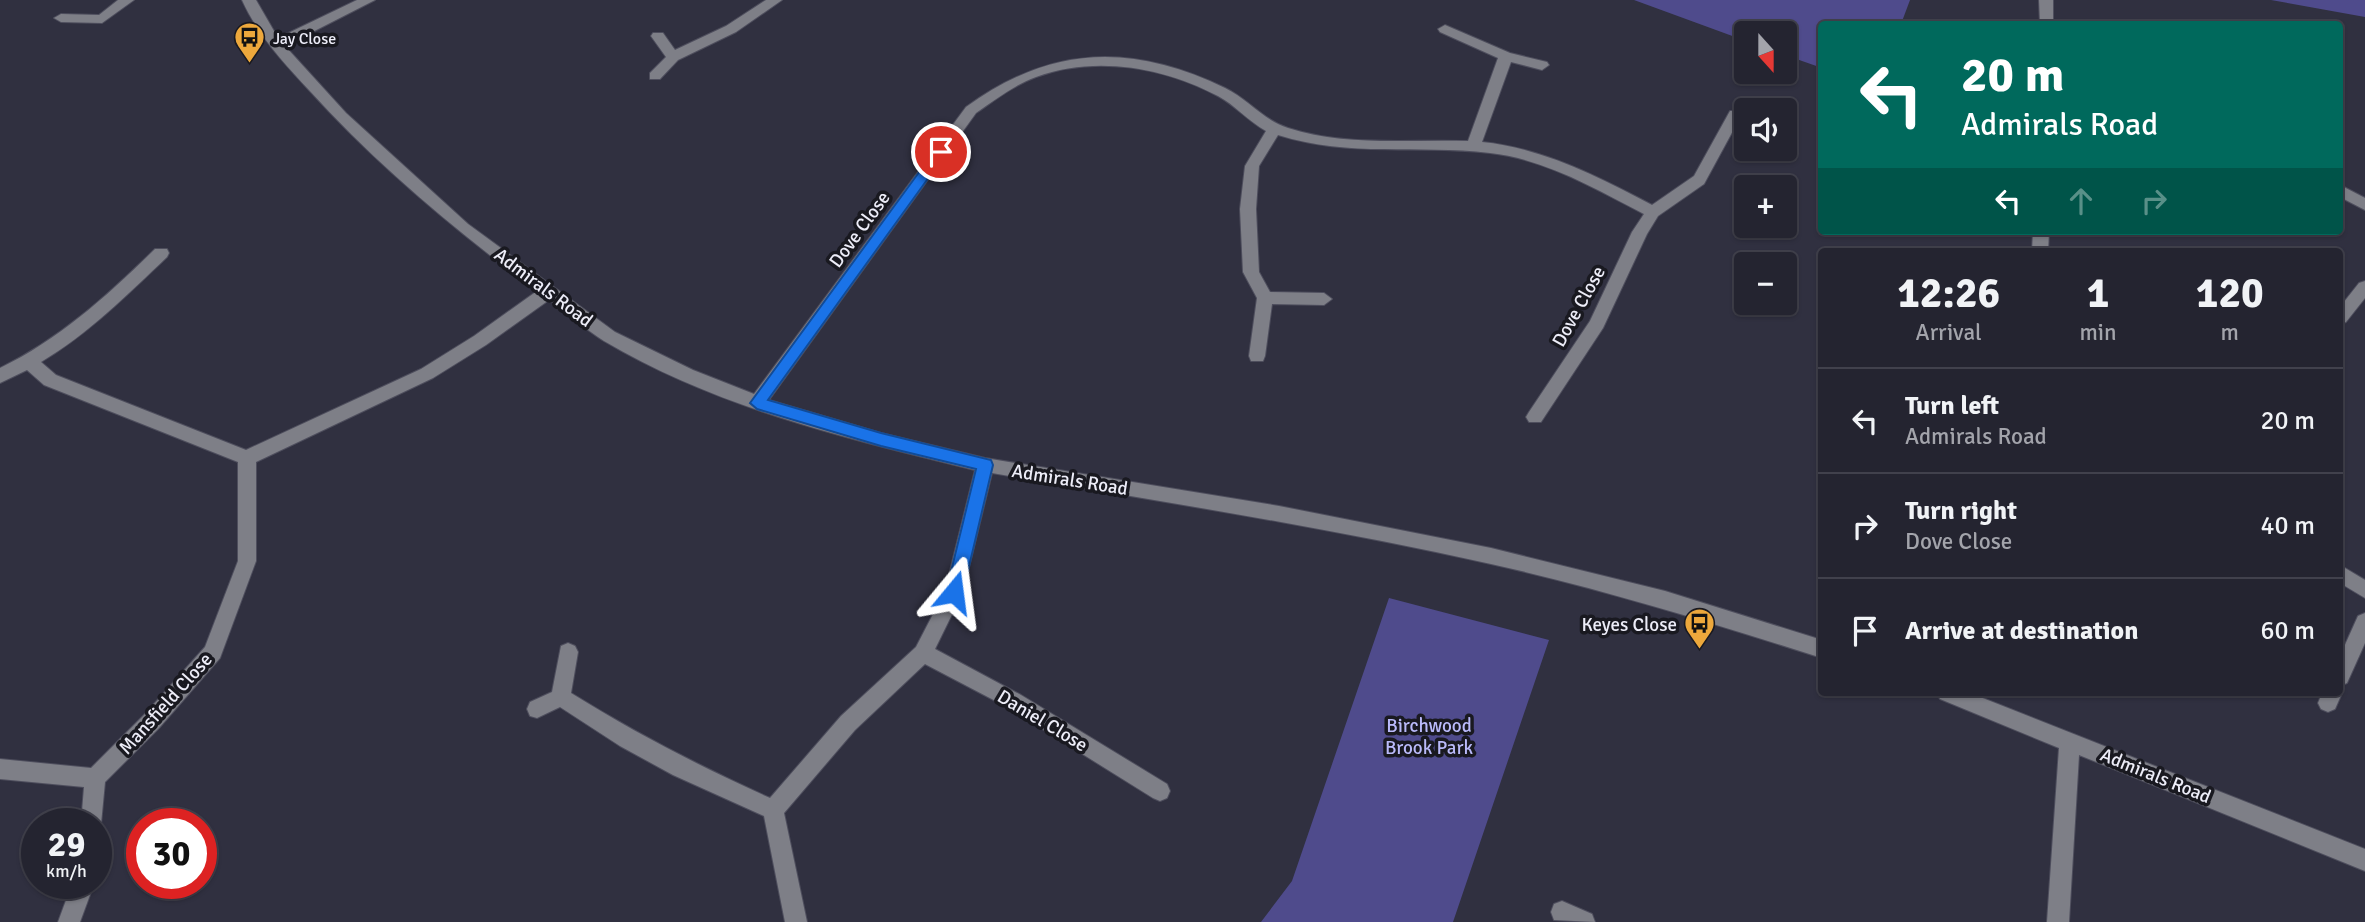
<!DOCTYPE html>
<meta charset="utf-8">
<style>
:root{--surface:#242430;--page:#2c2c38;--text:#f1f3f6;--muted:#a3a4ab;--line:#41414c}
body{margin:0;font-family:Signika,sans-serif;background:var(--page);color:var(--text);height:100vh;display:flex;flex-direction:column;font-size:26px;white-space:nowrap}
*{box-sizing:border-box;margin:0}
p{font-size:23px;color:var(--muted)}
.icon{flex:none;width:38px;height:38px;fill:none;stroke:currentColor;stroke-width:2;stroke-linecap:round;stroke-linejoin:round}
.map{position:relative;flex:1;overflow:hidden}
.details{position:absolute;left:1818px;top:248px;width:525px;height:448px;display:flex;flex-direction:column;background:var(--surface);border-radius:7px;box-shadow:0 2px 5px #0004,0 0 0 2px var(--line)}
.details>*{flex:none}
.top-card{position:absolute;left:1818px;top:21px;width:525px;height:214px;border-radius:7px;box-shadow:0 2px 5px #0004,0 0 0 2px var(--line);background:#00695c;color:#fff;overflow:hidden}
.needle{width:46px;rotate:159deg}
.buttons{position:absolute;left:1734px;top:21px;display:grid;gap:14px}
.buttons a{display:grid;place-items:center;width:63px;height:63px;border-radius:7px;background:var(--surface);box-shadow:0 2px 5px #0004,0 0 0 2px var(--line);font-size:35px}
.speed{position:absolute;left:21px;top:808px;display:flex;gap:14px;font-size:35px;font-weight:700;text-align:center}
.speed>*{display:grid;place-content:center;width:91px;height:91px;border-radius:50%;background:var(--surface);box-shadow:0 2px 5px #0004,0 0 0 2px var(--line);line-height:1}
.speed small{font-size:18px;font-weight:400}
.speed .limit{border:10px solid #d22;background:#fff;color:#111}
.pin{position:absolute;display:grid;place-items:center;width:60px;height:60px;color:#fff;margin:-30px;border:4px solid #fff;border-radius:50%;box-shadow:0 2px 7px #0007}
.me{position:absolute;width:77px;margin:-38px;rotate:16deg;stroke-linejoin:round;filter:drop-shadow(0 0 5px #0008)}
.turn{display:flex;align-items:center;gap:24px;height:147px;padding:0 28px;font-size:32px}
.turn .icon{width:91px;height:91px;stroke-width:2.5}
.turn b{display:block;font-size:49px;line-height:60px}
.lanes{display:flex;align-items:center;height:66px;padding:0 28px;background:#0003;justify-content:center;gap:35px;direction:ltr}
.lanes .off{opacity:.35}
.eta{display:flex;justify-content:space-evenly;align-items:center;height:119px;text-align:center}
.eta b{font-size:42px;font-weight:700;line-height:49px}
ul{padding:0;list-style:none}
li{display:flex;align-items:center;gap:21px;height:105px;padding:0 28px;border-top:2px solid var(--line)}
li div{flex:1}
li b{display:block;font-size:26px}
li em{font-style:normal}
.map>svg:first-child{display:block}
.green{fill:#4f4b8c}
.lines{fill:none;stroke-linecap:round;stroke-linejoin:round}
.minor-casing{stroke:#4e4e5d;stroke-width:2}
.minor{fill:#7e7f87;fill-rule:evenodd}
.route{fill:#1a73e8;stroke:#114b97;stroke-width:2}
.labels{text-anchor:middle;stroke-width:7;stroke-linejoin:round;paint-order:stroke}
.far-poi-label{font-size:16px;fill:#ededf8;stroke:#191920;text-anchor:start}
.street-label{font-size:19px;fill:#ededf8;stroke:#191920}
.poi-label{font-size:19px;fill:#ededf8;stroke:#191920;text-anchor:end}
.park-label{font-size:19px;fill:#babafa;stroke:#191920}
</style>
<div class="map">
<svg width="2365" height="922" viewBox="0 0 2365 922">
<rect width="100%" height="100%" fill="#303040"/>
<path class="green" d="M1634,0h276l-9,24h-79v44l-37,-13v-22h-39v8z
M2271,0h94v17z
M1389,598l160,42 -96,282h-192l31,-41z"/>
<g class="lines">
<defs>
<path id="minor" d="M118,0h16l-32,23 -41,-1 -7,-4 7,-4 38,1z
M242,0h14l22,38 79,-38h18l-90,46 61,67 122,111 147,108 78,38 61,24 212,-287c85,-62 166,-64 259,-19 23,11 38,32 63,40 58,19 120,11 180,13l30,-83 -58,-26 -2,-3 7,-4 65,28 37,9 2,3 -7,5 -31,-8 -29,80c60,6 117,35 170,63l42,-29 36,-65h10l2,3 -38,70 -46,32 -11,18 -44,94 -62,94h-12l-3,-5 3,-5 61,-91 42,-89 12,-18c-48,-25 -99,-55 -154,-61 -74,-9 -138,5 -212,-18l-19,31 -3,43 3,63 11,20 54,1 8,6 -8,6 -52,-1 -7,52 -2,5h-12l-2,-5 8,-58 -14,-26 -3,-63 5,-43 21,-35c-18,-10 -31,-26 -48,-35 -55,-29 -123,-41 -182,-19 -22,8 -41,23 -60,36l-207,287 112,33 104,25 294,48 212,42 174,43 157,49v18c-110,-35 -219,-69 -331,-94 -165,-37 -332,-63 -499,-91l-29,119 -28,57 86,46 146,89 3,7 -3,7 -7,3 -7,-3 -146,-91 -82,-43 -70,66 -71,83 23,109h-22l-21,-106 -91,-41 -53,-29 -60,-39 -23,11 -7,-2 -3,-7 3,-7 22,-10 9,-46 7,-3 7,3 3,6 -7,41c66,41 128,73 199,105l71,-82 75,-69 29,-56 30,-121c-126,-31 -258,-62 -371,-129 -19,-12 -37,-28 -55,-41l-63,45 -53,33 -177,84v99l-36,97 -61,70 -54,54 -4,42 -5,8v-8h-15l3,-37 -84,-8v-20l91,9 54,-54 60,-67 33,-86v-99l-194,-77 -17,-15 -27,13v-15c60,-29 108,-73 155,-119h12l2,4 -2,4c-40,38 -79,77 -126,105l15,13 190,75 175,-81 53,-33 63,-45c-81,-60 -160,-126 -228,-201 -26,-28 -51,-55 -67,-90z
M766,0h16l-46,32 -58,28 -18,19h-10v-6l16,-16 -15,-21 2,-3h10l12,17 51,-24z
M2039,0h14v24h-13z
M2340,185l25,13v12l-25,-13z
M2033,231h16l-1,21h-16z
M2365,281v17l-19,24 -6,2v-17l19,-24z
M2340,565l25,15v18l-25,-15z
M2365,613v30l-18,40 -7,3v-30l18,-40z
M2340,688l2,5 -7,16 -7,3 -7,-3 -3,-6 4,-10h18z
M1937,693h33l395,156v22l-286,-116 -10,167h-22l12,-174 -119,-49z
M72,884h22l-14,38h-22z
M1562,901l30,13 3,8 -41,-2 -3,-8 3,-8z"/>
</defs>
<use href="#minor" class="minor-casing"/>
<use href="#minor" class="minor"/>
</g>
<path class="route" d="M941,147l4,2v6l-177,245 113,33 110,27 2,5 -30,127 -3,5 -6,3 -6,-3 -2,-5 30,-123 -95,-23 -124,-37 -7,-6 186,-254z"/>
<defs>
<symbol id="bus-pin" viewBox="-11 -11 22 30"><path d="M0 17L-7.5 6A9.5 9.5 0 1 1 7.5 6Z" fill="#eda83c" stroke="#191920"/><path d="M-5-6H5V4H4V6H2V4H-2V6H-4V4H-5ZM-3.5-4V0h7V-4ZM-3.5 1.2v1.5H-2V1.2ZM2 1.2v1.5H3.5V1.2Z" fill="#111"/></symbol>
</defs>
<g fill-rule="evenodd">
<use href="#bus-pin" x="232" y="20" width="35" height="47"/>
<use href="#bus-pin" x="1682" y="606" width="35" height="47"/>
</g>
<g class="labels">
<g class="far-poi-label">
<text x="273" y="44">Jay Close</text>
</g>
<g class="street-label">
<text transform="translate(859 229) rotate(-54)" y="7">Dove Close</text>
<text transform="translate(544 287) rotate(37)" y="7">Admirals Road</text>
<text transform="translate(1578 306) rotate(-61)" y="7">Dove Close</text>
<text transform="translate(1070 479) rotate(9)" y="7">Admirals Road</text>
<text transform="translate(165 703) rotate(-48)" y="7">Mansfield Close</text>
<text transform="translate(1043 720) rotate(31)" y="7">Daniel Close</text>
<text transform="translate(2156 775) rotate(22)" y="7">Admirals Road</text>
</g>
<g class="poi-label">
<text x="1677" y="631">Keyes Close</text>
</g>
<g class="park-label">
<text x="1429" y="732">Birchwood<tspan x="1429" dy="22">Brook Park</tspan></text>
</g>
</g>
</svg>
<div class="buttons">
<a><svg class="needle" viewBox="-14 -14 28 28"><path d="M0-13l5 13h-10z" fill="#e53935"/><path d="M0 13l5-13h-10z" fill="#a3a4ab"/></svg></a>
<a><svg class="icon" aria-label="sound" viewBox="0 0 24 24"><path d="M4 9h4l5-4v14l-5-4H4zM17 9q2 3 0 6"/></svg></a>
<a>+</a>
<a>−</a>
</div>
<div class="speed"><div>29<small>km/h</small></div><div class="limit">30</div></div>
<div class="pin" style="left:941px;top:152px;background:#d93025"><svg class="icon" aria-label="arrive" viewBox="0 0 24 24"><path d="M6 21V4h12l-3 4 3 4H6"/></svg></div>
<svg class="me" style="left:954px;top:592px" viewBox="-20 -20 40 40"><path d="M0-17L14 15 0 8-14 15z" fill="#1a73e8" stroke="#fff" stroke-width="4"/></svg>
<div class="top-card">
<div class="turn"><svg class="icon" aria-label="left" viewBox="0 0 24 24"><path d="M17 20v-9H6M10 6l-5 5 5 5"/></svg><div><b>20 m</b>Admirals Road</div></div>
<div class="lanes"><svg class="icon" aria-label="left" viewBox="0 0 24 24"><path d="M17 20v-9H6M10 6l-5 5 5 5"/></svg><svg class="icon off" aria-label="ahead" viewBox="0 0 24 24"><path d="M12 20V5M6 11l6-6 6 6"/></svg><svg class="icon off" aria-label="right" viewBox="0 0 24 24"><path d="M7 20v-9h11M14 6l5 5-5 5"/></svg></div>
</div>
<section class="details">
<div class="eta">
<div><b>12:26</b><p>Arrival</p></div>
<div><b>1</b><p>min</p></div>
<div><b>120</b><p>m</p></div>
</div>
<ul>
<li><svg class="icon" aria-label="left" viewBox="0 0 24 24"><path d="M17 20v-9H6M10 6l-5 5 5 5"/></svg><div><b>Turn left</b><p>Admirals Road</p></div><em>20 m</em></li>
<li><svg class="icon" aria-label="right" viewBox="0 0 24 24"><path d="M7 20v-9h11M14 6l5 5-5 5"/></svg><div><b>Turn right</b><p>Dove Close</p></div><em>40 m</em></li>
<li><svg class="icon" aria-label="arrive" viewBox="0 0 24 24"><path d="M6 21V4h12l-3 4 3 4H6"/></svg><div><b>Arrive at destination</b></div><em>60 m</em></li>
</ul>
</section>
</div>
